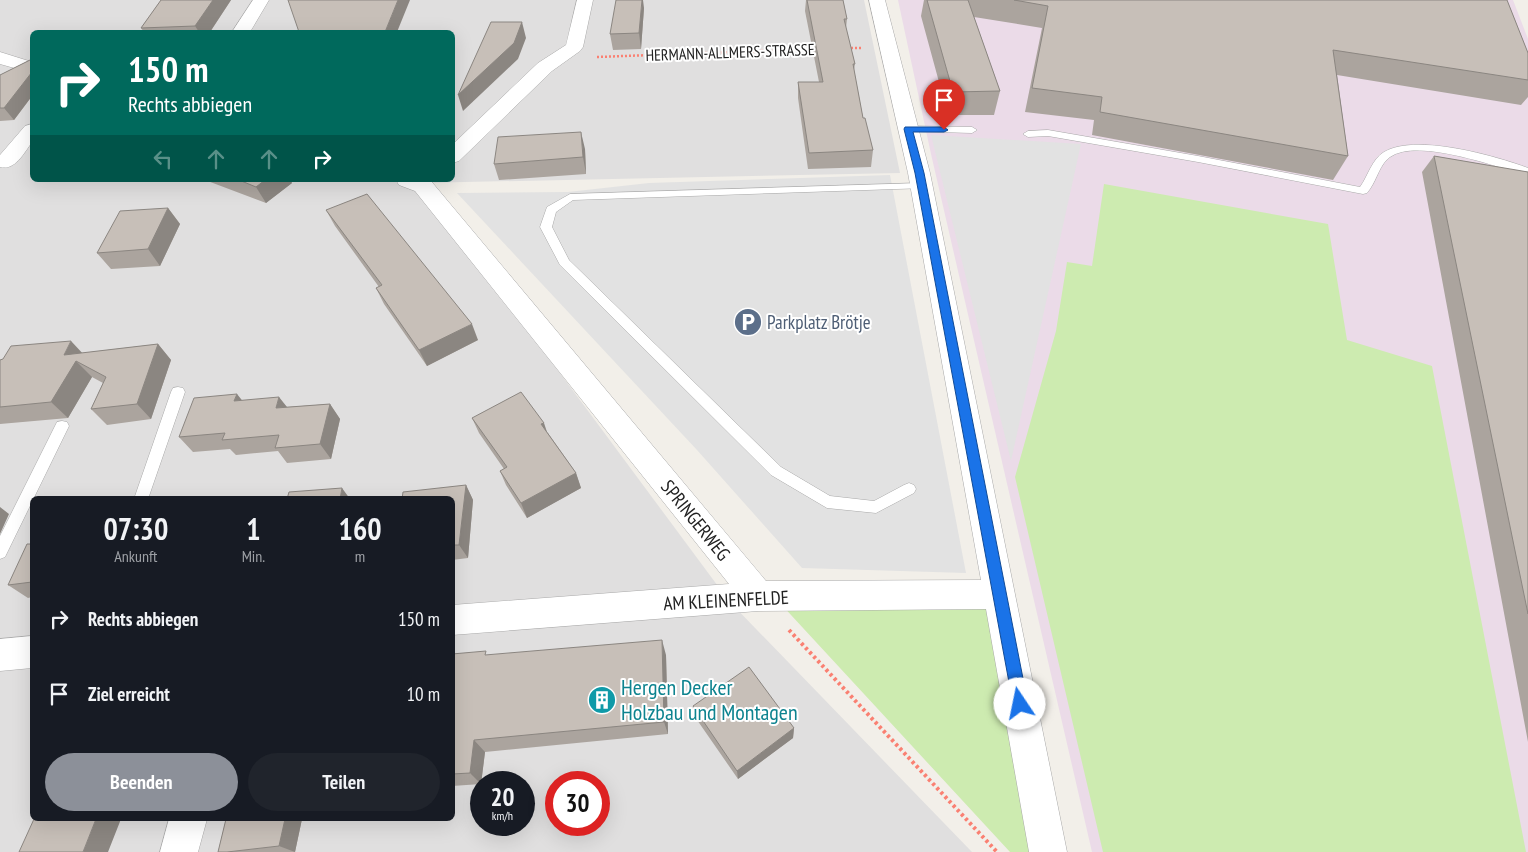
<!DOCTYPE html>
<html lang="de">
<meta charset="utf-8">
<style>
:root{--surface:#171b24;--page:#20242c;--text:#f1f3f6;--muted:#9ea1a6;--accent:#8c9099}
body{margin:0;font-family:"PT Sans Narrow",sans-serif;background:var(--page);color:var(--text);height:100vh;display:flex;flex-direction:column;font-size:19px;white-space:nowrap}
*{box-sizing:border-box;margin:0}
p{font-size:16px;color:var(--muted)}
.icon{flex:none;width:28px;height:28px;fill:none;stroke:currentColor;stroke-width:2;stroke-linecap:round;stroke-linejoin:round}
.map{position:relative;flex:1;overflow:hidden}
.panel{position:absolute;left:30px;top:496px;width:425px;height:325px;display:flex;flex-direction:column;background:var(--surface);border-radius:8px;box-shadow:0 5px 20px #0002}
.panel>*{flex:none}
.banner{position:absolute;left:30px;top:30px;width:425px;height:152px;border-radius:8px;box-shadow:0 5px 20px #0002;background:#00695c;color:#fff;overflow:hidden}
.speed{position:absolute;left:470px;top:771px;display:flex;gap:10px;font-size:25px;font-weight:700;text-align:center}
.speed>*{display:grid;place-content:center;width:65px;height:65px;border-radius:50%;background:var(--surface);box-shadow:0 5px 20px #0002;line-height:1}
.speed small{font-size:12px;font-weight:400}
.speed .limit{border:8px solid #d22;background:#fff;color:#111}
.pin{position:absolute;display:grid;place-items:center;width:42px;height:42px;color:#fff;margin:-51px -21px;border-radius:50% 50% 50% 0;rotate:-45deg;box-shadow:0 0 5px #0007}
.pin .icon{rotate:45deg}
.me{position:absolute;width:55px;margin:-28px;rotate:349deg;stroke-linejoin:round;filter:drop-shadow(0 0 4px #0008)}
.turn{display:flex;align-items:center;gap:18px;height:105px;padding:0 15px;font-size:22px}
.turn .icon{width:65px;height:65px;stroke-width:2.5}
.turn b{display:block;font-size:35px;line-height:42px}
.lanes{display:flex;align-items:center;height:48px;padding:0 15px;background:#0003;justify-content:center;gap:25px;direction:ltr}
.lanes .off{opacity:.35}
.eta{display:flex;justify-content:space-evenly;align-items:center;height:85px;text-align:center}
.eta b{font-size:30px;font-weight:700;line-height:35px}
.action{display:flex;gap:10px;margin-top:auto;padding:10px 15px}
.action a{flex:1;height:58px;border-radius:30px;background:var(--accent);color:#fff;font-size:20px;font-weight:700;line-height:58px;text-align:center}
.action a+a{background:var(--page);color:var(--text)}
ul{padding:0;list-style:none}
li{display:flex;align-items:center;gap:15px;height:75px;padding:0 15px}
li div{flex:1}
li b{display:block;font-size:19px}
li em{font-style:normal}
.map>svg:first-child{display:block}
.residential{fill:#e0dfdf;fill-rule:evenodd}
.industrial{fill:#ebdbe8}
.grass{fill:#cdebb0}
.parking{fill:#e2e2e2}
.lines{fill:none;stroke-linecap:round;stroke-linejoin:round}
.service-casing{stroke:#a9a9a9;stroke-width:1}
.minor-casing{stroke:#a9a9a9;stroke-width:1}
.path-far1{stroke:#fa8072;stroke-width:2.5;stroke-dasharray:2 2;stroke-linecap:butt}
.path{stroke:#fa8072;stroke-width:4;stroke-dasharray:3 3;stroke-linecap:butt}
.service{fill:#fff;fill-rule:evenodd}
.minor{fill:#fff;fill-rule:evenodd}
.wall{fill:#aba49e}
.shaded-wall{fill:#8b8681}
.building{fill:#c7bfb8;stroke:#8b8681}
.route{fill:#1a73e8;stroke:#114b97}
.labels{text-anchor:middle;stroke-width:4;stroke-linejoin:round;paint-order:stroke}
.far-street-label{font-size:16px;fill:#222;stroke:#fff}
.service-label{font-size:19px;fill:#4e5e75;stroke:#fff;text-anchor:start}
.street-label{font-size:19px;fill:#222;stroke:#fff}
.near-culture-label{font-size:22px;fill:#0d838f;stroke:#fff;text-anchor:start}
</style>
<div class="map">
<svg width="1528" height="852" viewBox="0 0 1528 852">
<rect width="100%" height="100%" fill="#f2efe9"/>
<path class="residential" d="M0,0h864l36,173 -481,10 310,418 243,251h-972zM32,32h420v148h-420zM32,499h420v320h-420zM481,782h43v43h-43zM556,782h43v43h-43z"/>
<path class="industrial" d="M898,0h615l15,39v813h-436l-161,-698z"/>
<path class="grass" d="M1104,184l224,40 19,116 85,26 94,486h-423l-88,-375 41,-146 11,-69 25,4z
M779,602l210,2 47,248h-26z"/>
<path class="parking" d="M931,135l150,9 -70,317z
M890,175l76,398 -164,-5 -105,-118 -240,-257 111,-1 81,-9z"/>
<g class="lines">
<defs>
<path id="service" d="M908,126l64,1 5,3 -5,3 -68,-2 -1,-2z
M1048,130l150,26 162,31c8,-11 12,-28 24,-35 31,-19 112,4 144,16v7c-30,-7 -110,-38 -138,-18 -10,7 -13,22 -20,32l-3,4 -4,1 -165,-32 -150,-26 -20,1 -5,-3 5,-3z
M922,183l5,3 -1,2 -353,12 -17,12 -4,15 17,33 212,207 49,29 44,5 30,-16 5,-2 5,2 2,4 -2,4 -38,20 -49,-5 -56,-33 -211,-210 -20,-38 7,-20 23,-13z
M178,387l5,1 2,4 -37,107h-14l37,-107 2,-4z
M62,421l5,1 2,4 -64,131 -5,2v-23l57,-114z"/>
<path id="minor" d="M253,0h16l-19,32h-18z
M577,0h16l-10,47 -3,4 -28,20 -93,90 -7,2v-18l86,-82 28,-18z
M869,0h16l45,173 137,679h-38l-43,-243 -228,2 -306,24v-30l277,-21 -314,-393 -16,-6 -3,-5 35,1 335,400 215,-1 -73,-407z
M0,52l32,10v11l-32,-9z
M32,124v18c-8,11 -17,29 -32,25v-12l25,-29z
M32,636v32l-32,3v-32z
M169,819h38l-9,33h-38z"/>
</defs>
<use href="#service" class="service-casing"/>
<use href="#minor" class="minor-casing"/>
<path class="path-far1" d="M847,48h16
M597,57l218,-8"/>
<path class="path" d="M789,630l208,222"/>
<use href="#service" class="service"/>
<use href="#minor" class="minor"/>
</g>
<path class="wall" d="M161,0h70l-21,32h-66l-3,-4z
M806,0h37l4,19 -1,9 9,36 -1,6 9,48 10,32 -2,17 -63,2 -10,-71v-16h21l-14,-71z
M924,0h583l21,53v44l-7,8 -184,-30 11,81 -15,24 -241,-45 2,-15 -69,-8 17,-84 -68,-11 26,74 -6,24h-46l-27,-99z
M644,8l-3,41 -28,1 -3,-16z
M32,59v37l-18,24 -14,1v-46z
M585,149l1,25 -87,6 -5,-16z
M1434,156l94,16v570l-106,-570z
M205,180h85l2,3 -26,20z
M168,208l12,16 -20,42 -49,3 -14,-16z
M326,210l152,130 -51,26 -43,-62 -8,-16 3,-1 -44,-61z
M158,344l13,16 -20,59 -44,6 -16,-16 12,-26 -11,-6 -24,41 -68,6v-64l82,-7z
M242,400l45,7 43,-3 10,15 -9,40 -44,4 -9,-12 -42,4 -6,-6 -37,3 -14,-15z
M472,418l76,15 28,40 5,15 -54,30 -21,-33 -6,-14 4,-2 -25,-36z
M466,485l7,15 -5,58 -16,2v-61z
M32,544v53l-4,1 -20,-13z
M452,654l36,1h178l2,79 -183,18 -4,32 -29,2z
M693,706l101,22 -1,10 -55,41 -43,-62z
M226,819h76l-7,33h-77z"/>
<path class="shaded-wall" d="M213,0h18l-21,32h-11l-4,-6z
M398,0h12l-13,32h-12z
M642,0h1l1,8 -3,41 -2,-16z
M522,22l4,16 -8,21 -55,52 -5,-16z
M32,72v24l-18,24 -10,-12z
M581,132l4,17 1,25 -3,-17z
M265,180h25l2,3 -26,20 -10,-16z
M168,208l12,16 -20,42 -12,-17z
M472,324l6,16 -51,26 -8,-16z
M71,341l15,16 -10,4 16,16 -24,41 -17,-16 13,-47z
M158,344l13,16 -20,59 -14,-15z
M237,394l12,15 -15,-8z
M279,397l12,15 -15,-4z
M330,404l10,15 -9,40 -11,-15z
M544,423l5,15 -8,-14z
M576,473l5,15 -54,30 -6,-15z
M466,485l7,15 -5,58 -9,-13z
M342,488l8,11h-10z
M0,507l9,7 -9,20z
M662,640l4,15 2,79 -4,-12z
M794,728l-1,10 -55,41 -1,-8z
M474,740l11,12 -4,32 -11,-11z
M96,819h25l-13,33h-25z
M285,819h17l-7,33 -16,-6z"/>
<path class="building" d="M161,0h52l-18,26 -54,2z
M288,0h110l-13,32h-86z
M616,0h26l-3,33 -29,1z
M807,0h36l4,19h-3l11,45h-2l10,54h2l8,32 -64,3 -11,-71h25z
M927,0h41l32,91 -47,1z
M1014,0h493l21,53v27l-195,-30 15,106 -248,-44 2,-15 -70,-9 16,-82z
M491,22h31l-8,21 -56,52z
M32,59v13l-28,36h-4v-33z
M581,132l2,25 -89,7 4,-27z
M1434,156l94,16v442z
M239,180h26l-9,7z
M367,194l105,130 -53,26 -43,-62 6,-3 -56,-75z
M168,208l-20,41 -51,4 23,-42z
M71,341l-7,14 94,-11 -21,60 -46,5 15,-32 -30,-16 -25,41 -51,5v-47l3,-1 8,-13z
M521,392l23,31 -3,1 35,49 -55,30 -21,-32 7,-4 -35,-49z
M237,394l-3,7 45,-4 -3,11 54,-4 -10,40 -45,4 4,-13 -57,5 3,-7 -46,4 15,-39z
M466,485l-7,60h-7v-46h-50l1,-7z
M342,488l-2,11h-53l2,-7z
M27,544h5v38l-24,3z
M662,640l2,82 -190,18 -4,33 -18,1v-120l34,-3 -1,4z
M749,667l45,61 -57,43 -44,-65z
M34,819h62l-13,33h-64z
M226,819h59l-6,27 -52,6h-9z"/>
<path class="route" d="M905,127h39l4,3 -4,2h-31l11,41 104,531 -2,5 -6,2 -5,-2 -2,-5 -98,-531 -11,-44z"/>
<defs>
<symbol id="parking-disc" viewBox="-11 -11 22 22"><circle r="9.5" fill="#5c6f8a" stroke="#fff"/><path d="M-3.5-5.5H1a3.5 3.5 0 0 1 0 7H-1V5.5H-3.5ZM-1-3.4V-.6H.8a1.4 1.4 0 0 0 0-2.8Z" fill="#fff"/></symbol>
<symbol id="building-disc" viewBox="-11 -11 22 22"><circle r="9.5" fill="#0f9aa8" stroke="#fff"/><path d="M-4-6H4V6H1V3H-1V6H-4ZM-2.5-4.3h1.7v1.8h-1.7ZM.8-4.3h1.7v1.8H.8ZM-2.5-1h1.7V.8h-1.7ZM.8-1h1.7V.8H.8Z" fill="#fff"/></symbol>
</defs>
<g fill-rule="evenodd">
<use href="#parking-disc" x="732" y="306" width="32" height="32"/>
<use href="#building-disc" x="586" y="684" width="32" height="32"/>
</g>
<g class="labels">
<g class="far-street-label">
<text transform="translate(730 52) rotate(-2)" y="6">HERMANN-ALLMERS-STRASSE</text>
</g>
<g class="service-label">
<text x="767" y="329">Parkplatz Brötje</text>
</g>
<g class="street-label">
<text transform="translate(696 520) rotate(51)" y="7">SPRINGERWEG</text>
<text transform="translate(726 600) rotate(-3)" y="7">AM KLEINENFELDE</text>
</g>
<g class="near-culture-label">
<text x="621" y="695">Hergen Decker<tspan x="621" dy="25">Holzbau und Montagen</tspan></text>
</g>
</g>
</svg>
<div class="speed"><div>20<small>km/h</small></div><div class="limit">30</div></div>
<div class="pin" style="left:944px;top:130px;background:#d93025"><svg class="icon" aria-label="arrive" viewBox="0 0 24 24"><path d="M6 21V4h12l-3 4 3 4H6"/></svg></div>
<svg class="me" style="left:1020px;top:704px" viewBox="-20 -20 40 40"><circle r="19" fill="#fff"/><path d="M0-13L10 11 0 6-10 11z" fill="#1a73e8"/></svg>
<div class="banner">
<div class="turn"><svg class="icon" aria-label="right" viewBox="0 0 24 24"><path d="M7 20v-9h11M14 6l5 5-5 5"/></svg><div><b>150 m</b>Rechts abbiegen</div></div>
<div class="lanes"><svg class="icon off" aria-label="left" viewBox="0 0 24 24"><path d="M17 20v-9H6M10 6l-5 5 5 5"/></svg><svg class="icon off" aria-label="ahead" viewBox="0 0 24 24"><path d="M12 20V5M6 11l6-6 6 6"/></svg><svg class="icon off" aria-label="ahead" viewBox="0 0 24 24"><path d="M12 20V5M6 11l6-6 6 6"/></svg><svg class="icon" aria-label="right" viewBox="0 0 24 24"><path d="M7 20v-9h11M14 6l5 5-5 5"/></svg></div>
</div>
<section class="panel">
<div class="eta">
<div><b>07:30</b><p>Ankunft</p></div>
<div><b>1</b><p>Min.</p></div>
<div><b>160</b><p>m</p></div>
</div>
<ul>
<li><svg class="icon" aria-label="right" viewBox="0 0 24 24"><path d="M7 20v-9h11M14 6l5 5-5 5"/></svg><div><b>Rechts abbiegen</b></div><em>150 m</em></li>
<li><svg class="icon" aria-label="arrive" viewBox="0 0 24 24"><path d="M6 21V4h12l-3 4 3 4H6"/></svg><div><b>Ziel erreicht</b></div><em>10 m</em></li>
</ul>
<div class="action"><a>Beenden</a><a>Teilen</a></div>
</section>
</div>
